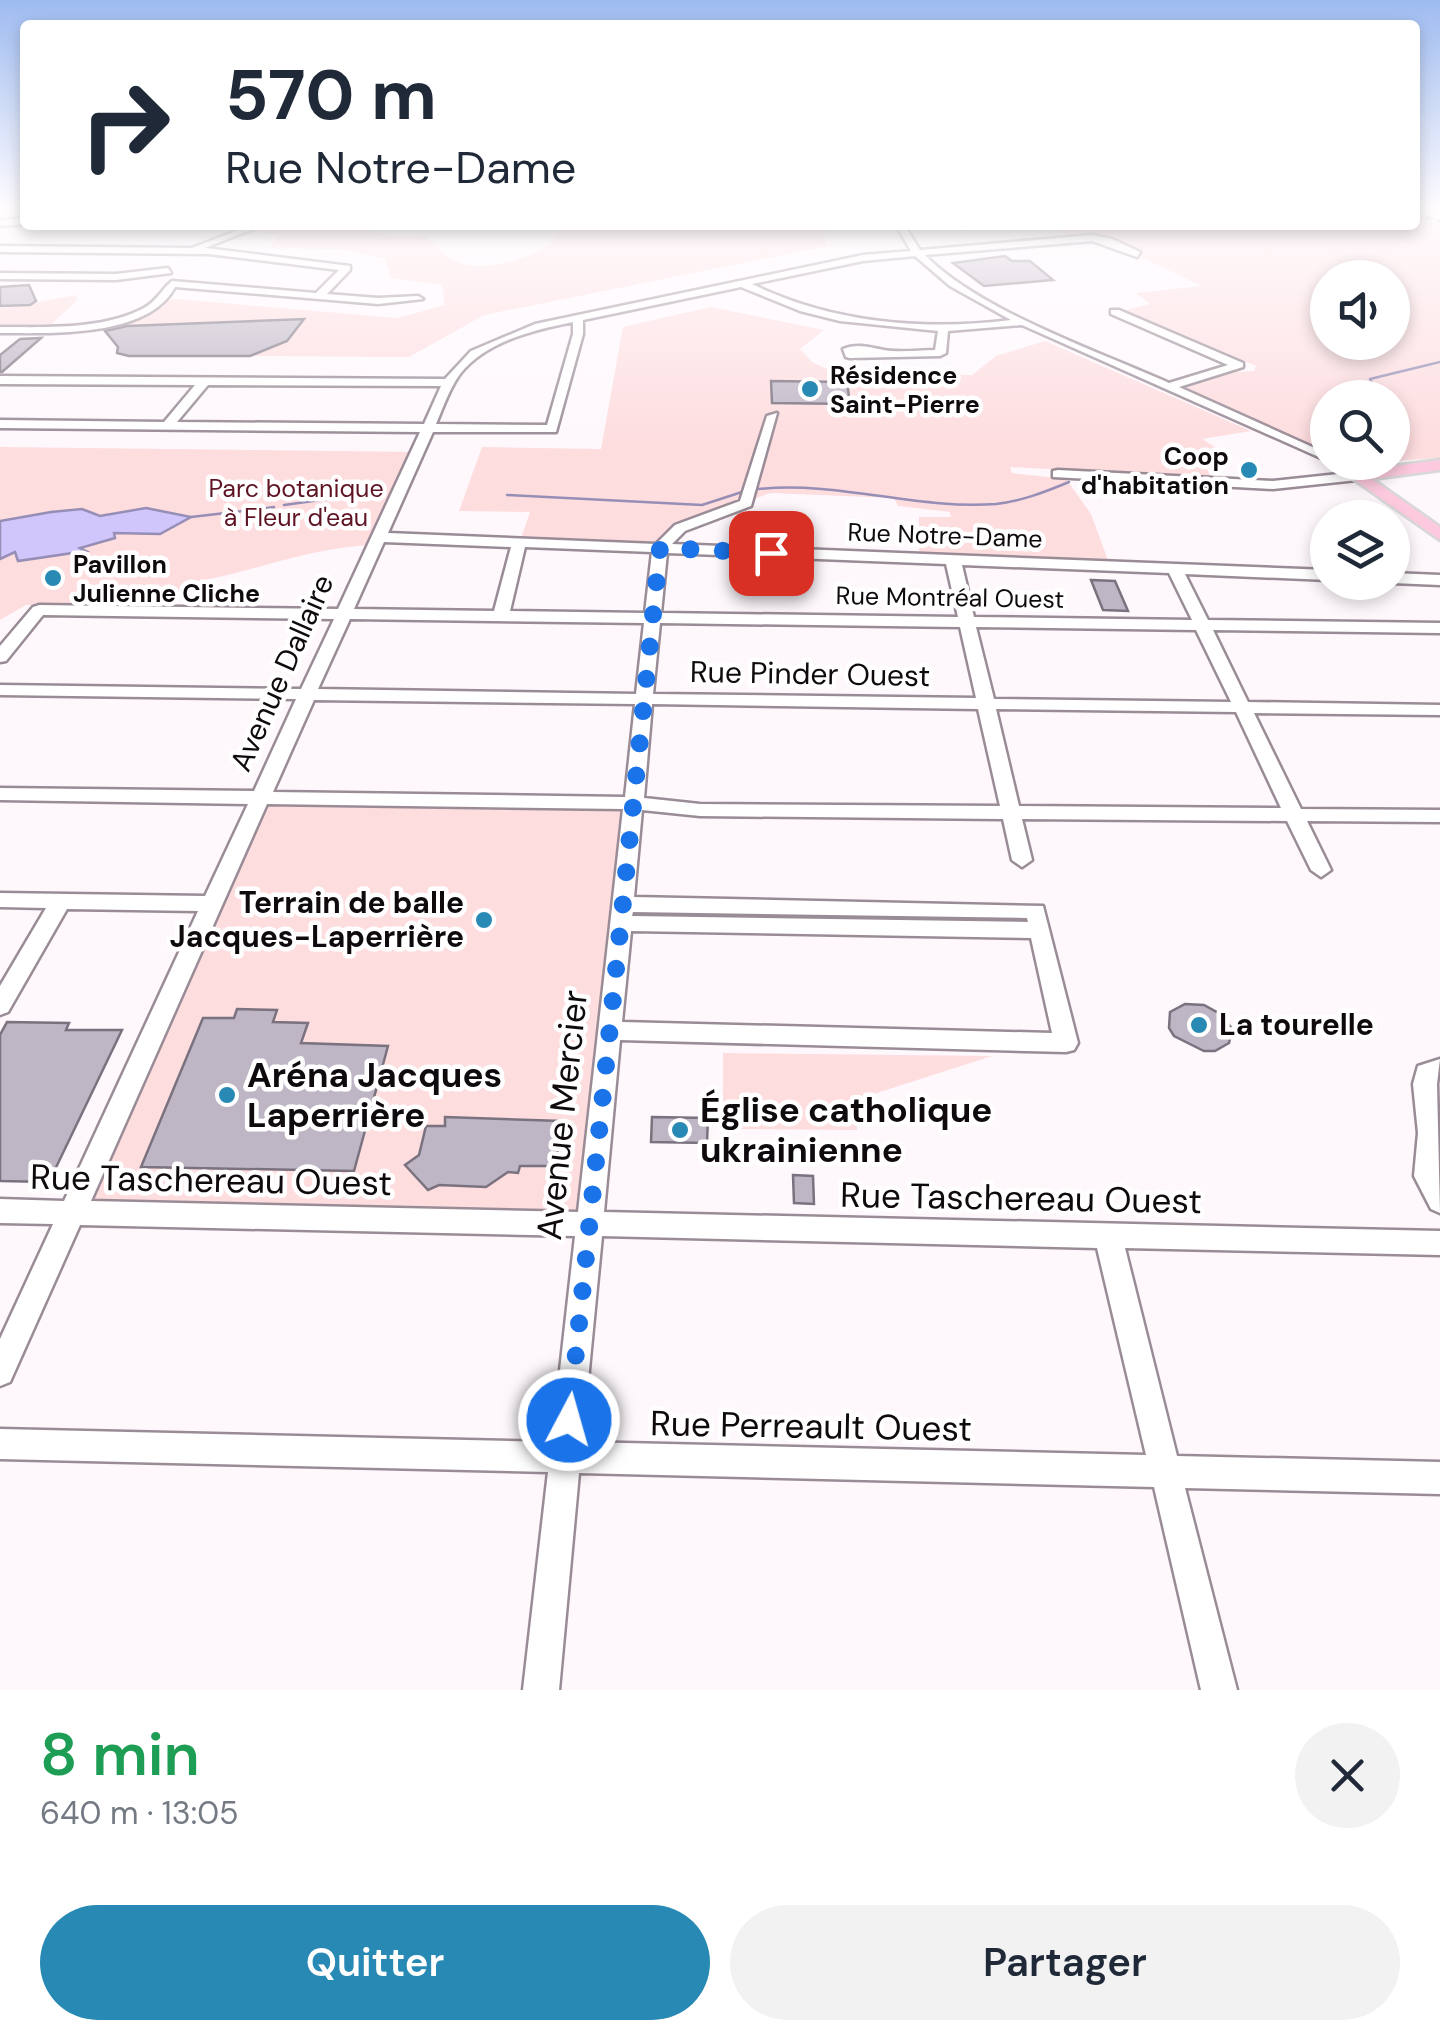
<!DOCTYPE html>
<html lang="fr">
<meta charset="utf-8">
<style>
:root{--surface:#fff;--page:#f2f2f3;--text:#1f2937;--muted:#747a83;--accent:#288ab4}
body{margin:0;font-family:"DM Sans",sans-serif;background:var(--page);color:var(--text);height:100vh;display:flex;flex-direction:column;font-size:38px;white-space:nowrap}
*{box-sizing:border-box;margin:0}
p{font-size:32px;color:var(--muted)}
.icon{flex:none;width:55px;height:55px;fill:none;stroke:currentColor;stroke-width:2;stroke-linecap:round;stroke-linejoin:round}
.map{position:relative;height:1690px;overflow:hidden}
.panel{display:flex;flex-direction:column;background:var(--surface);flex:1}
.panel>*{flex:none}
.banner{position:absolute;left:20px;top:20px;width:1400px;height:210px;border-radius:10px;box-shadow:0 5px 15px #0003;background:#fff;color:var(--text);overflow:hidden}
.controls{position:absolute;left:1310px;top:260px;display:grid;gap:20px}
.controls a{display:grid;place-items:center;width:100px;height:100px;border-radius:50%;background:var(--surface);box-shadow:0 5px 15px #0003;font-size:50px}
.pin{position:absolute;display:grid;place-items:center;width:85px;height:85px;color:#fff;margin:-42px;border-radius:20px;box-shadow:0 5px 15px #0006}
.me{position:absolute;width:110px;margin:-55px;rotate:6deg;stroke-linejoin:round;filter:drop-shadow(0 0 8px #0008)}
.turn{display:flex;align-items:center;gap:35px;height:210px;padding:0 40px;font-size:45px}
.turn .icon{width:130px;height:130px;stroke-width:2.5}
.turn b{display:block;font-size:70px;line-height:85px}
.round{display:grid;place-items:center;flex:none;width:105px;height:105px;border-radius:52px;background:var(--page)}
.headline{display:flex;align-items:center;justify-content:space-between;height:170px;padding:0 40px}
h1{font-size:60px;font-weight:600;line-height:75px;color:#1e9e55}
.primary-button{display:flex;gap:20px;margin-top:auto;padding:20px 40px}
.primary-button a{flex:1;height:115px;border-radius:60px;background:var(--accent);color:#fff;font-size:40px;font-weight:600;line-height:115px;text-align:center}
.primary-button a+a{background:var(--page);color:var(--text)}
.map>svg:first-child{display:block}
.green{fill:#fedddf;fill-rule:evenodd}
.water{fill:#d0c6fc;stroke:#968eb5;stroke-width:2.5}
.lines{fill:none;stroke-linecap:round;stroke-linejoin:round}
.stream{stroke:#968eb5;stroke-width:2.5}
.building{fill:#bfb6c5;stroke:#7a727f;stroke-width:2.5}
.minor-casing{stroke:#9a8c97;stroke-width:5}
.major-casing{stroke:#d9d8d8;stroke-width:5}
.minor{fill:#fff;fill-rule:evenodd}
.major{fill:#fcc9de;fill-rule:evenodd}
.rail{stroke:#726c71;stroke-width:2.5;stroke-dasharray:6 6;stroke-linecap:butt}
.route{stroke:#1a73e8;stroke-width:18;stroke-dasharray:0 32.4}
.poi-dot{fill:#288ab4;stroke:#fff;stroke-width:4}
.labels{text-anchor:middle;stroke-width:9;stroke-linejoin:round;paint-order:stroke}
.far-poi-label{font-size:25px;font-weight:bold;fill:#0f0a0e;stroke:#fff;text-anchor:start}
.far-park-label{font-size:25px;fill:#5e1423;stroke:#fff}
.far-street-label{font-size:25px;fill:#0f0a0e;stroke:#fff}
.street-label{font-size:30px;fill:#0f0a0e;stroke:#fff}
.poi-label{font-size:30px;font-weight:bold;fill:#0f0a0e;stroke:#fff;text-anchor:end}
.near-poi-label{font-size:35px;font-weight:bold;fill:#0f0a0e;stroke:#fff;text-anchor:start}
.near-street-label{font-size:35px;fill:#0f0a0e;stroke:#fff}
</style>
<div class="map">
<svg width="1440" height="1690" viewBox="0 0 1440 1690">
<rect width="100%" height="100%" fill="#fef8fd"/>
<path class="green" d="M1415,215l25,6v237l-47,3 -1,-63h-64l-1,56 -140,-64 -2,-4 46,-14 23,-1 2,-5 -134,-55 28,-7 -14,-11 66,-7 -95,-45h-35l-13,-11 -20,-5h376zM1328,278h64v64h-64z
M259,225h82l51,11 32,-1c12,7 17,19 29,25 26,14 70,1 93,-13 10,-6 10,-16 21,-22h264l-8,13 5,8 -344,69 -75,42 -159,-1 37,-15 16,-21 -204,7 65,-29 234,20 47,-13 -3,-20 -51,-7 -6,-20 -46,-9 -70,-1 10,-13 -40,-4z
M76,295l1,5 -25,24h-52v-15z
M711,307l113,23 -24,19 12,13 23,11 137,2 24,-19 49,-15 206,90 -49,8 26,16 -26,2 9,21 -201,-11 2,6 54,6 25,35 18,49 -190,-7v-39h32l-1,-5 -52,-6 -4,-8 -124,-5 -90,35 -16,16 -143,-6 9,-26 -71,-1 23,-64 119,2 22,-122z
M0,447l418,5 -42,93c-61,1 -117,25 -176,36l-6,12 -66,-1 -12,15 -90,-2 -26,15v-61l16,-7 2,9 52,-7 43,-21 46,1 28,-14 -2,-5 -39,-7 -46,8 -18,-7 -82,12z
M264,802l366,4 -43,418 -504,-18z
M723,1053l269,3 -137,44 2,30 -134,-1z"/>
<path class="water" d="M146,508l45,9 -31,17 -46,-1 1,5 -35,10 6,3 -68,10 -3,-9 -15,7v-38l51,-9 31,-3 18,7z"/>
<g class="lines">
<path class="stream" d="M1373,398l3,-4 -6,-15 70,-17
M758,489c83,-8 159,21 238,15 26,-3 49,-12 73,-22
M507,495l195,10 40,-13
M284,505l51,-7 14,-7
M253,510l21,-3
M191,517l52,-6"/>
</g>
<path class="building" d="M1005,256l7,5h18l23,19 -69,6 -31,-23z
M29,285l7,16 -6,4 -30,1v-19z
M304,319l-17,22 -37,15h-121l-12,-3 1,-6 -13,-16 22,-5z
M41,338l-39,34h-2v-17l20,-16z
M771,381l76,1 3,22 -78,-1z
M1091,580l24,1 13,30 -25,-1z
M1185,1004l19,1 18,10 10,14 -3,14 -14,8h-11l-30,-15 -5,-8 1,-16z
M237,1009l40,1 -4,12 35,1 -7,20 87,3 -34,125 -213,-4 62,-149h31z
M7,1022l62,1 -3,7h56l-73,152 -49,-1v-146z
M445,1117l116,4 -5,45h-36l-2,7 -10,-1 -22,15 -47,-2 -11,5 -23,-25 14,-10 7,-29h19z
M652,1117l56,1 -1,25 -56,-1z
M793,1175l20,1 1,28 -20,-1z"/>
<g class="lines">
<defs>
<path id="minor" d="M25,218v6l-25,2v-6z
M251,225h12l-58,23 145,18v4l-23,24 51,4 40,-2 5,3 -45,5 -203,-17c-27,51 -124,46 -175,46v-6c45,0 103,3 144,-19 13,-7 18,-19 28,-27l144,12 23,-23 -130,-16 -209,-2v-6l192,2z
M896,225h8l16,25 172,-15 20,4 28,13 -3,5 -45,-16 -167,14c53,55 172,96 244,128l59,-18 -117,-51v-4h8l124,53v4l-64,20 149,67 2,8 -308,-137 -74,6 -2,22 -6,3 -90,2 -4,-1 -3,-8c14,-6 26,-2 41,1 15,3 35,0 51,0l3,-19 -98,-10 -40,-10 -59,-24 -158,33v14l-27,98h-123l-45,101 268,11 19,-19 65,-24 27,-85 10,-3 -26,93 -66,25 -13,13 656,26v10l-143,-6 23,46 232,3v10l-227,-3 35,72 192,3v10l-186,-2 47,96 139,1v12l-133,-1 24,49 -10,7 -10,-7 -24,-49 -265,-2 10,41 -10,7 -10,-7 -9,-41 -303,-3 -58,-6 -8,87 409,9 35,137 -4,7 -8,2 -446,-12 -16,172 836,19v24l-315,-7 52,208 263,6v32l-255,-6 52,202h-36l-47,-203 -575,-14 -20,217h-36l25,-218 -548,-13v-30l552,13 23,-206 -495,-11 -70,157 -10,4v-47l53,-115 -53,-1v-24l64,2 134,-290 -131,-2 -59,103 -8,3v-29l46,-78 -46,-1v-14l205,3 43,-92 -248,-4v-12l254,3 42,-92 -296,-4v-10l301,4 33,-70 -291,-4 -37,46 -6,1v-16l33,-39 6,-2 299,4 82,-177 -420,-4v-8l164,2 31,-37 -195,-1v-8l445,3 26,-28 64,-27 328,-69 48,-4zM915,256l35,30 61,34c-87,11 -179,3 -259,-36l111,-23zM573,322v12l-26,91 -111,-1c7,-16 13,-35 24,-50 26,-33 74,-44 113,-52zM208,385l233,1 -17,38 -247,-2zM384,542l127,5 -17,64 -140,-2zM525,547l127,5 -7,61 -135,-2zM667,553l279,11 12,53 -297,-4zM962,565l207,8 23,47 -218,-3zM350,619l294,4 -8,71 -318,-5zM660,623l300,4 16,71 -323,-4zM976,627l220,3 35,72 -237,-3zM314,700l321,4 -10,93 -352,-5zM652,704l326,5 22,97 -300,-2 -56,-6zM996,709l240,3 45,96 -262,-2zM267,804l356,5 -45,403 -487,-11zM633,912l394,6 1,4 -396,-6zM631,931l400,7 21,95 -430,-11zM602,1236l495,12 49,207 -564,-13z
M931,225h38l-4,3z
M168,268l3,5 -55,7 -116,-1v-6l116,1z
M1058,470l215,11 84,-9 7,4 -7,4 -84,9 -220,-12v-6z
M1392,573l48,2v10l-48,-2z
M1440,1059l-3,25 3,129 -9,-4 -17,-33 4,-43 -5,-49 5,-18z"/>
<path id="major" d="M1440,460v10l-68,9 68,48v13l-91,-64 8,-5z"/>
</defs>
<use href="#minor" class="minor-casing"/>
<use href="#major" class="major-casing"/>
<use href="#minor" class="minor"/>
<use href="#major" class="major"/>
<path class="rail" d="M1415,214l25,7"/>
</g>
<linearGradient id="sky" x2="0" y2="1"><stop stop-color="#9ebbf0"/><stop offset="0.47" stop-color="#fffcfe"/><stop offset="1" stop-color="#fffcfe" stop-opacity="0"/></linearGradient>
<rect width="1440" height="443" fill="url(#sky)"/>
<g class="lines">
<path class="route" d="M569,1420l91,-872 111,5"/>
</g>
<g class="poi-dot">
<circle cx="810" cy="389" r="10"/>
<circle cx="1249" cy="470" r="10"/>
<circle cx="53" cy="578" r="10"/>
<circle cx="484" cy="920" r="10"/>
<circle cx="1199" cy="1025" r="10"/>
<circle cx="227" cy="1095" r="10"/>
<circle cx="680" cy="1130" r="10"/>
</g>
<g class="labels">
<g class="far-poi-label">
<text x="830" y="384">Résidence<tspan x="830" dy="29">Saint-Pierre</tspan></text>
<text x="1229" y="465" text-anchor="end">Coop<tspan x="1229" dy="29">d'habitation</tspan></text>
<text x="73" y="573">Pavillon<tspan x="73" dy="29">Julienne Cliche</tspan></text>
</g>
<g class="far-park-label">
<text x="296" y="497">Parc botanique<tspan x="296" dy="29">à Fleur d'eau</tspan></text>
</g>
<g class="far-street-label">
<text transform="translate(945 535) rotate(2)" y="9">Rue Notre-Dame</text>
<text transform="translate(950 597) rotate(1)" y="9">Rue Montréal Ouest</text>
</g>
<g class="street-label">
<text transform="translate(282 673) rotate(-66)" y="10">Avenue Dallaire</text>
<text transform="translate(810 674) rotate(1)" y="10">Rue Pinder Ouest</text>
</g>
<g class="poi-label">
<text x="464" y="913">Terrain de balle<tspan x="464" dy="34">Jacques-Laperrière</tspan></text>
<text x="1219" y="1035" text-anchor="start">La tourelle</text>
</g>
<g class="near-poi-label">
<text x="247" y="1087">Aréna Jacques<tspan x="247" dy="40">Laperrière</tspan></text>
<text x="700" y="1122">Église catholique<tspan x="700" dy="40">ukrainienne</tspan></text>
</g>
<g class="near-street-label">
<text transform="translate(562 1115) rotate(-84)" y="12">Avenue Mercier</text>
<text transform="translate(211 1180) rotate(1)" y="12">Rue Taschereau Ouest</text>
<text transform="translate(1021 1198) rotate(1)" y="12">Rue Taschereau Ouest</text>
<text transform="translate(811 1426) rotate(1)" y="12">Rue Perreault Ouest</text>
</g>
</g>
</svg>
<div class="controls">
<a><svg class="icon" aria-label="sound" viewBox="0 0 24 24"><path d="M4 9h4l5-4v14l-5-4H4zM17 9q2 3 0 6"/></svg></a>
<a><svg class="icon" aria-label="search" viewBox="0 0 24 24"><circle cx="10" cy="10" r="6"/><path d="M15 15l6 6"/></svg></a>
<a><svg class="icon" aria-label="layers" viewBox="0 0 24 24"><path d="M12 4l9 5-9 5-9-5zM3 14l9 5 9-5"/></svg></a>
</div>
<div class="pin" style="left:771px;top:553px;background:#d93025"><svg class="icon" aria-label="arrive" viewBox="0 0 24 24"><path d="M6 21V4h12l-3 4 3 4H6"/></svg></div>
<svg class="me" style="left:569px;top:1420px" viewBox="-20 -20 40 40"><circle r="17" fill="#1a73e8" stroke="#fff" stroke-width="3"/><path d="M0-11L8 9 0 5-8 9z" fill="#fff"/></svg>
<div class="banner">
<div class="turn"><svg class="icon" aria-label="right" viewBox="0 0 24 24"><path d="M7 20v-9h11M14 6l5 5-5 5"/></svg><div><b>570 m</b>Rue Notre-Dame</div></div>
</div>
</div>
<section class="panel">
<div class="headline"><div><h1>8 min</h1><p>640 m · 13:05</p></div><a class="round"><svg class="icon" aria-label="close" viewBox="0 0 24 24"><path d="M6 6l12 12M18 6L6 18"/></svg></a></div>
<div class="primary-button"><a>Quitter</a><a>Partager</a></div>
</section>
